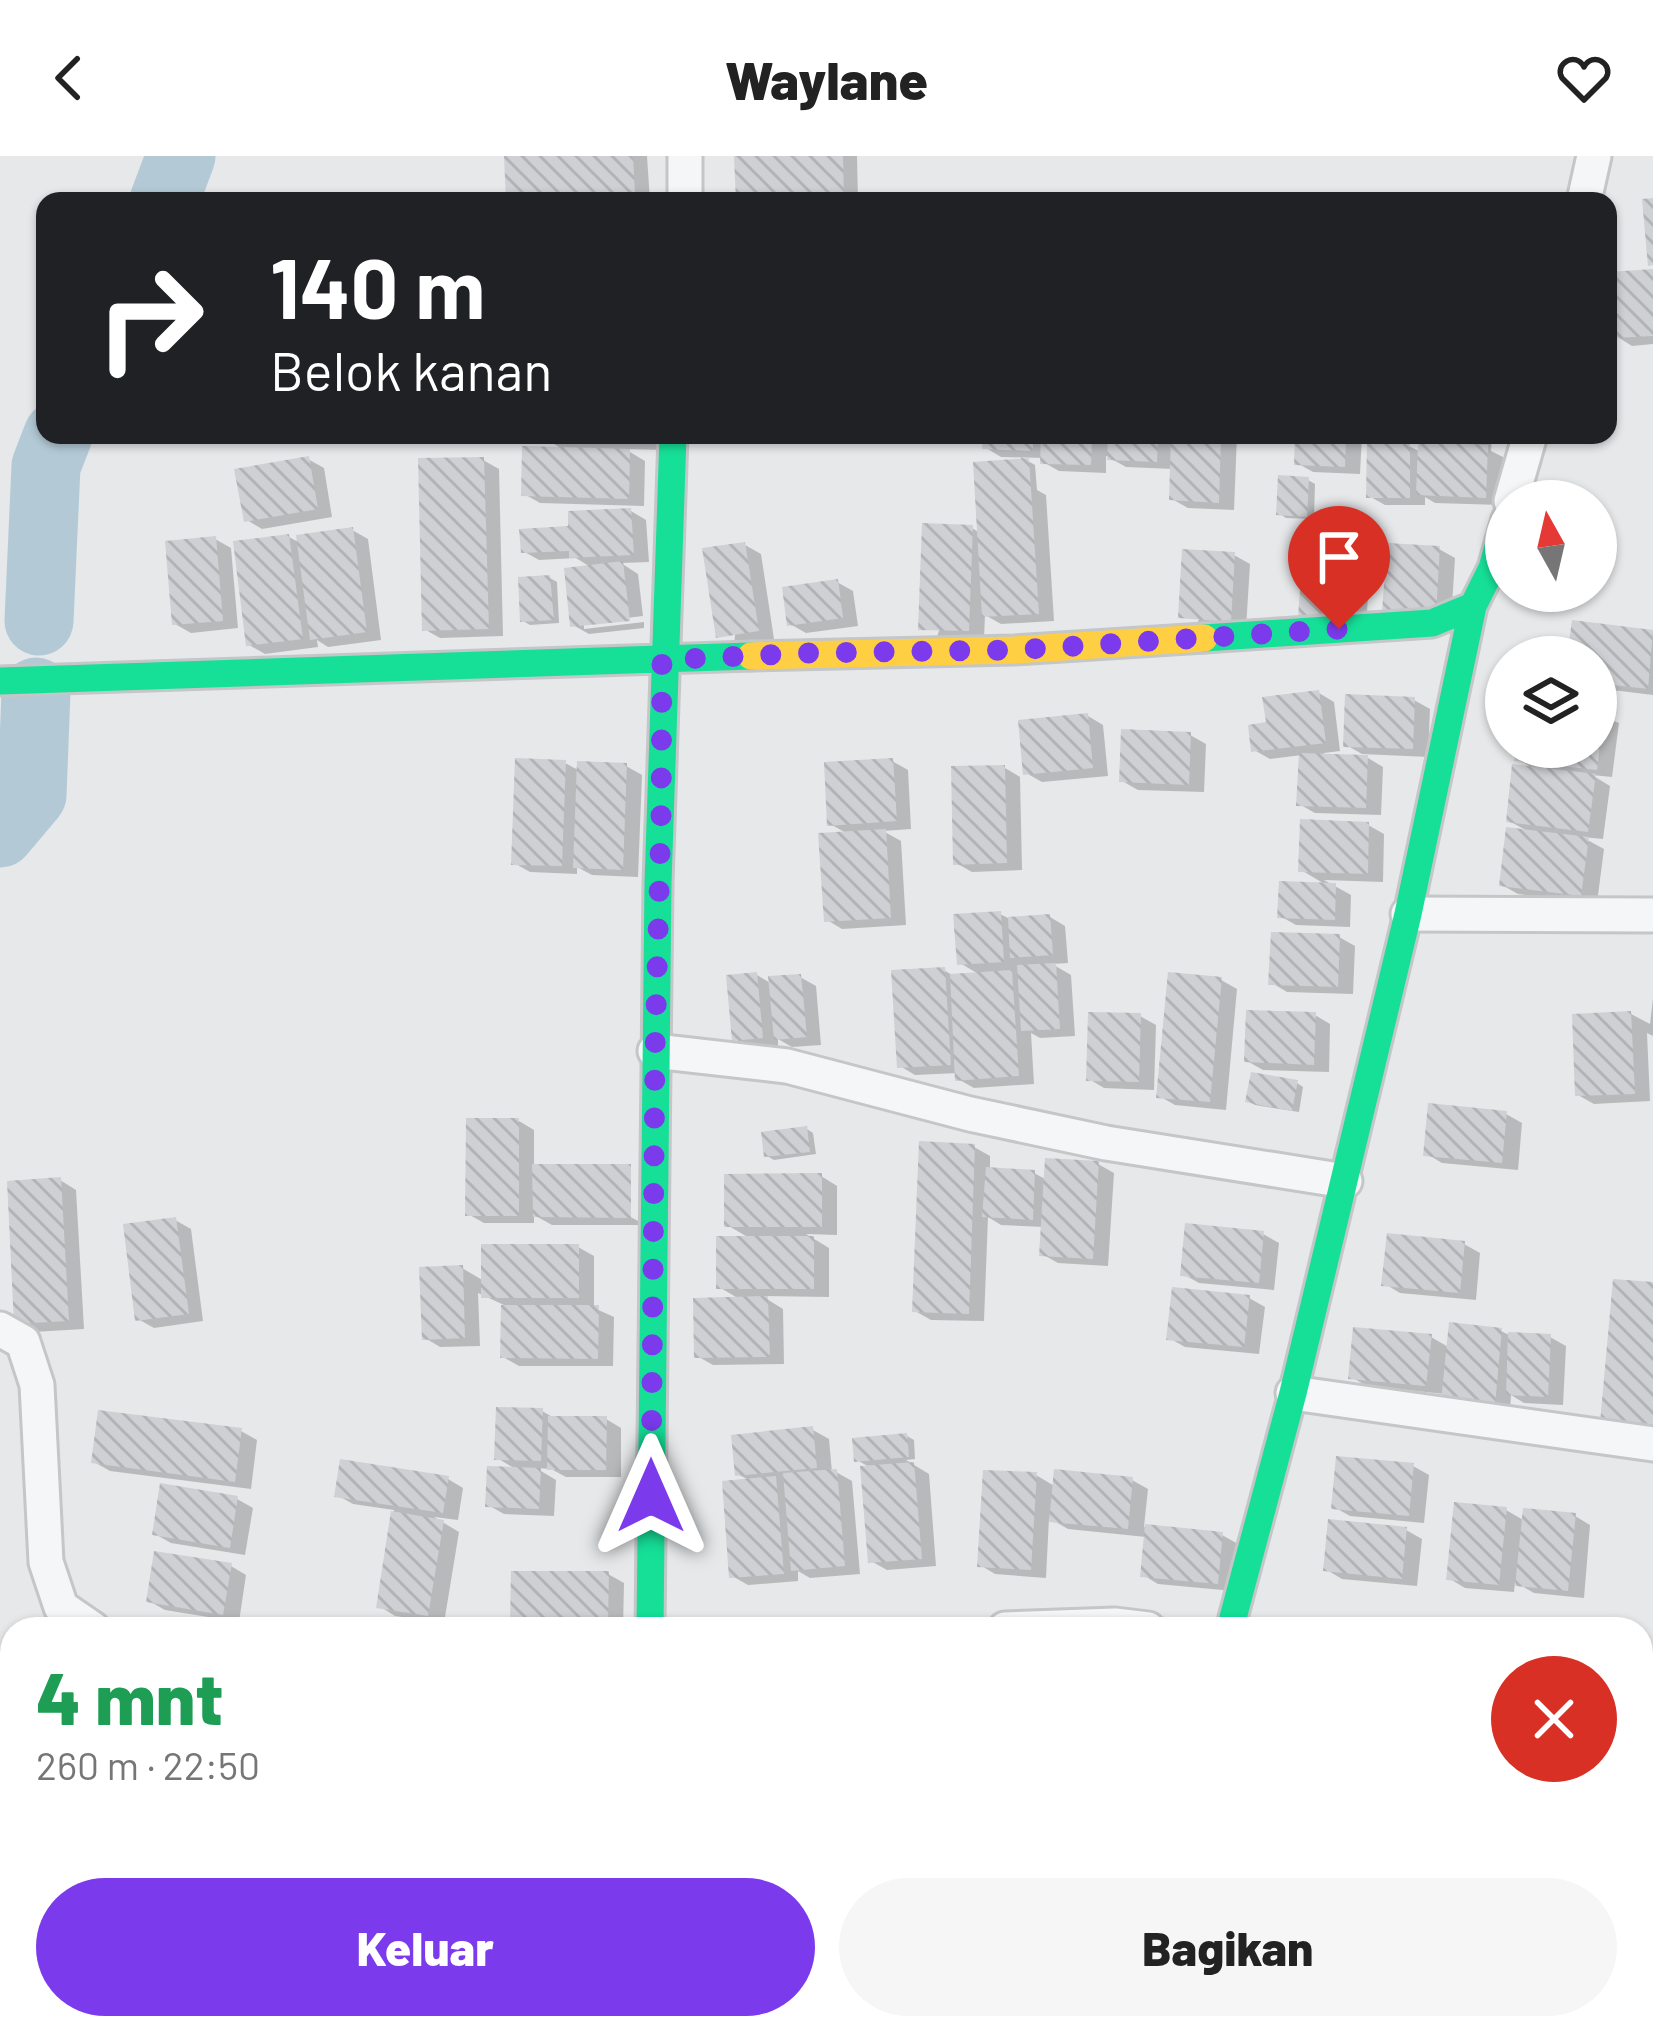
<!DOCTYPE html>
<html lang="id">
<meta charset="utf-8">
<style>
:root{--surface:#fff;--page:#f6f6f6;--text:#222;--muted:#767676;--accent:#7c3aed}
body{margin:0;font-family:Barlow,sans-serif;background:var(--page);color:var(--text);height:100vh;display:flex;flex-direction:column;font-size:45px;white-space:nowrap}
*{box-sizing:border-box;margin:0}
p{font-size:39px;color:var(--muted)}
.icon{flex:none;width:66px;height:66px;fill:none;stroke:currentColor;stroke-width:2;stroke-linecap:round;stroke-linejoin:round}
.map{position:relative;flex:1;overflow:hidden}
.drawer{position:absolute;left:0px;top:1461px;width:1653px;height:423px;display:flex;flex-direction:column;background:var(--surface);border-radius:36px 36px 0 0;box-shadow:0 3px 9px #0004}
.drawer>*{flex:none}
.hud{position:absolute;left:36px;top:36px;width:1581px;height:252px;border-radius:24px;box-shadow:0 3px 9px #0004;background:#202124;color:#fff;overflow:hidden}
.needle{width:78px;rotate:352deg}
.controls{position:absolute;left:1485px;top:324px;display:grid;gap:24px}
.controls a{display:grid;place-items:center;width:132px;height:132px;border-radius:50%;background:var(--surface);box-shadow:0 3px 9px #0004;font-size:60px}
.pin{position:absolute;display:grid;place-items:center;width:102px;height:102px;color:#fff;margin:-123px -51px;border-radius:50% 50% 50% 0;rotate:-45deg;box-shadow:0 0 12px #0007}
.pin .icon{rotate:45deg}
.me{position:absolute;width:132px;margin:-66px;rotate:0deg;stroke-linejoin:round;filter:drop-shadow(0 0 9px #0008)}
.turn{display:flex;align-items:center;gap:42px;height:252px;padding:0 36px;font-size:54px}
.turn .icon{width:156px;height:156px;stroke-width:2.5}
.turn b{display:block;font-size:84px;line-height:102px}
.round{display:grid;place-items:center;flex:none;width:126px;height:126px;border-radius:63px;background:var(--page)}
.overview{display:flex;align-items:center;justify-content:space-between;height:204px;padding:0 36px}
h1{font-size:72px;font-weight:800;line-height:90px;color:#1e9e55}
.cta{display:flex;gap:24px;margin-top:auto;padding:24px 36px}
.cta a{flex:1;height:138px;border-radius:72px;background:var(--accent);color:#fff;font-size:48px;font-weight:800;line-height:138px;text-align:center}
.cta a+a{background:var(--page);color:var(--text)}
header{display:flex;justify-content:space-between;align-items:center;height:156px;padding:0 36px;background:var(--surface);font-size:54px;font-weight:800}
.map>svg:first-child{display:block}
.shadow{fill:#0003}
.lines{fill:none;stroke-linecap:round;stroke-linejoin:round}
.river{stroke:#b3cad6;stroke-width:69}
.building{fill:url(#building-back-hatch)}
.street-casing{stroke:#c4c6c8;stroke-width:39}
.fast-casing{stroke:#c4c6c8;stroke-width:33}
.slow-casing{stroke:#c4c6c8;stroke-width:33}
.street{stroke:#f5f6f7;stroke-width:33}
.fast{stroke:#16e098;stroke-width:27}
.slow{stroke:#ffcf43;stroke-width:27}
.route{stroke:#7c3aed;stroke-width:21;stroke-dasharray:0 37.8}
</style>
<header><svg class="icon" aria-label="back" viewBox="0 0 24 24"><path d="M15 5l-7 7 7 7"/></svg>Waylane<svg class="icon" aria-label="heart" viewBox="0 0 24 24"><path d="M12 20l-8-8c-3-5 5-10 8-4 3-6 11-1 8 4z"/></svg></header>
<div class="map">
<svg width="1653" height="1883" viewBox="0 0 1653 1883">
<defs>
<pattern id="building-back-hatch" width="6" height="6" patternUnits="userSpaceOnUse" patternTransform="scale(3)"><rect width="6" height="6" fill="#ced0d3"/><path d="M-1 5l2 2M0 0l6 6M5-1l2 2" fill="none" stroke="#b1b3b6"/></pattern>
</defs>
<rect width="100%" height="100%" fill="#e6e8ea"/>
<path class="shadow" d="M507,0h140l3,45h-140z
M790,0h67l1,45h-119z
M1653,116v72l-21,2 -16,-10z
M539,279h125v15l-39,-1 20,12 -1,45 -104,-3 -16,-9 40,-44z
M986,279h251l-3,75 -46,-2 -16,-9 1,-30 -47,-2 -20,-11v17l-47,-2 -16,-9v-4l-42,-1 -15,-9z
M1298,279h64l-2,39 -47,-2 -16,-9z
M1410,279h82l-1,16 12,6 -2,48 -66,-2 -10,-6v8h-40l-16,-9 40,-50 12,6v-10z
M1021,301l14,8 2,25 9,5 8,126 -53,3 -16,-9 -1,24 -47,-2 35,-109 8,5 41,-71z
M308,303l16,9 8,49 -70,12 -15,-9z
M483,304l16,9 4,167 -63,2 -16,-9z
M1308,324l7,4 -1,35 -28,-1 -6,-4z
M631,355l15,9 3,42 -28,1 17,11 5,42 -59,7v6l60,-7v6l-55,6 -16,-9 19,-57 -16,-10 -37,2 -16,-9 49,-22z
M352,374l16,9 13,101 -53,7 -11,-7 1,7 -53,7 -16,-9 40,-108 11,6z
M215,383l16,9 7,80 -47,5 -16,-9z
M745,389l16,9 13,85 -40,6z
M1439,393l16,9 -4,64 -50,-3z
M1306,396l49,2 15,10 -4,64z
M1234,399l16,9 -4,65 -50,-4z
M550,422l7,4 2,41 -29,2 -7,-4z
M837,426l16,9 5,35 -52,7 -16,-9z
M1575,467l78,10v62l-57,-7v-31h-26z
M1319,537l15,9 6,49 -16,2v4l44,1 15,9 -2,48 -66,-2 -16,-9 3,-49 -32,4 -16,-9 15,-25z
M1414,544l16,9 -2,48 -66,-3 -16,-9z
M1596,558l23,9 -7,54 -20,-2 18,11 -7,53 -21,-2 22,12 -7,54 -79,-9 -16,-9 29,-52 -22,-12 26,-52 -18,-10 2,-12h77z
M1088,560l15,9 5,51 -66,6 -16,-9z
M1190,579l16,9 -2,48 -66,-2 -16,-9z
M892,605l16,9 3,59 -28,2 18,10 5,84 -64,4 -15,-9 21,-86 -18,-10z
M565,607l15,8 46,-5 16,9 -4,102 -46,-2 -15,-8v7l-47,-2 -16,-9z
M1005,612l15,9 2,93 -50,2 -16,-9z
M1368,669l16,9 -1,48 -59,-2 27,15 -1,32 -54,-2 -16,-9 48,-30 -27,-16z
M1000,758l10,5 40,-2 15,9 3,37 -16,1 19,11 4,61 -35,2 -9,-5 3,51 -60,4 -16,-9v-6l-43,2 -15,-9 44,-96 11,7 25,-2 -20,-12z
M1339,781l16,9 -2,48 -66,-2 -15,-9z
M757,819l15,9 28,-7 16,9 5,59 -29,2 -14,-8v7l-28,2 -15,-9z
M1221,824l16,9 -11,121 -51,-5 -16,-9z
M1653,842v38l-6,-3 3,68 -56,3 -16,-9 53,-81 19,10z
M1315,859l15,9 -1,48 -66,-2 -16,-9z
M1140,860l16,9 -2,65 -50,-2 -15,-9z
M1297,927l6,4 -4,25 -44,-7 -7,-4z
M1506,958l16,9 -4,47 -76,-7 -15,-9z
M519,965l15,9v37l112,58h-94l-18,-10v8h-50l-16,-9z
M807,973l6,4 3,21 -42,6 -7,-4z
M974,991l16,9v14l44,3 13,7 51,-16 16,9 -6,93 -50,-3 -16,-9 2,-27 -43,-2 -13,-8 -4,104 -53,-1 -16,-9z
M821,1020l16,10v49l-31,-1 23,14v49l-67,-1 21,13 1,55 -71,1 -16,-9 44,-56 -22,-13 32,-48 -24,-14z
M60,1024l16,10 8,139 -51,3 -16,-9z
M175,1064l16,9 12,92 -49,7 -16,-9z
M1263,1078l16,9 -5,47 -75,-7 -16,-9z
M1464,1088l16,9 -4,47 -76,-7 -15,-9z
M578,1091l16,9v52l20,9 -1,49h-94l-16,-9 1,-52 -26,-12 2,53 -40,1 -15,-9 37,-70 22,13z
M1249,1142l16,9 -6,47 -74,-7 -16,-9z
M1501,1175l8,4 41,2 16,9 -3,59 -39,-2 -13,-8 -1,18 -65,-19 -78,-8 -16,-9 80,-40 19,11z
M542,1255l14,8h50l15,9v49h-55l-15,-8 -15,-1 20,12 -2,36 -50,-2 -16,-9 29,-35 -20,-12z
M813,1274l16,9 3,33h4l16,9 8,93 -50,4 -12,-7v10l-50,4 -16,-9 19,-95 -14,-7z
M241,1275l16,9 -6,49 -141,-18 -16,-9z
M907,1280l7,4 1,19 -9,1 23,14 7,92 -49,4 -16,-9v-93l-14,-8z
M1413,1310l16,9 -5,48 -74,-7 -16,-9z
M1036,1319l20,12 76,-7 16,9 -4,38 78,8 16,9 -5,47 -75,-7 -15,-9 3,-38 -78,-8 -19,-11 -3,60 -51,-4 -15,-9z
M448,1323l15,9 -5,32 -24,-3 25,15 -15,91 -49,-7 -16,-10 15,-96 -41,-6 -16,-9z
M237,1343l16,9 -8,47 -74,-12 -16,-9z
M1506,1354l19,11 50,-5 15,9 -6,73 -50,-5 -19,-11 -1,10 -49,-4 -15,-9z
M1406,1374l16,9 -5,47 -75,-7 -15,-9z
M231,1410l15,9 -7,47 -74,-12 -16,-9z
M608,1418l16,9 -1,46h-100l-10,-6z
M0,1592h12v82h-12z"/>
<g class="lines">
<path class="river" d="M164,45l17,-45
M39,465l7,-155 12,-31
M0,677l32,-38 4,-103"/>
</g>
<path class="building" d="M504,0h129l2,38 -129,7z
M734,0h109l1,45h-108z
M1653,42v67l-5,1 -6,-67z
M1653,113v67l-39,2 -5,-66z
M983,279h50v16l-51,-2z
M1041,279h51l-1,30 -51,-1z
M1108,279h50l-1,27 -50,-2z
M1171,279h50l-2,68 -50,-3z
M1295,279h51l-1,32 -51,-2z
M1367,286l43,1v55h-44z
M1418,286l70,3 -2,53 -70,-3z
M522,290l108,3 -1,50 -108,-3z
M309,300l9,53 -74,13 -10,-53z
M484,301l5,172 -67,2 -4,-173z
M1029,302l10,156 -57,3 -9,-155z
M1278,319l31,2 -2,40 -31,-2z
M631,352l3,47 -65,3v-7l-48,2 -2,-24 49,-3v-15z
M922,367l51,2 -4,106 -51,-1z
M353,371l14,105 -57,8 -14,-105z
M289,378l14,105 -57,7 -13,-105z
M216,380l7,85 -51,4 -7,-84z
M745,386l14,89 -43,7 -14,-90z
M1387,387l53,3 -4,69 -54,-3z
M1303,392l53,4 -5,69 -53,-4z
M1182,393l53,3 -4,70 -53,-4z
M623,405l7,60 -60,6 -6,-59z
M550,419l4,45 -34,2 -2,-45z
M838,423l5,39 -56,8 -5,-39z
M1572,464l81,10 -5,59 -52,-6v-26h-29z
M1319,534l7,53 -75,9 -3,-27 18,-3 -4,-25z
M1345,538l70,3 -2,52 -70,-2z
M1596,555h8l-7,59 -83,-9 2,-14h80z
M1088,557l5,55 -70,7 -5,-55z
M1121,573l70,3 -2,53 -70,-3z
M1299,597l69,2 -2,53 -70,-2z
M515,602l51,2 -4,106 -51,-1z
M893,602l4,63 -70,5 -3,-64z
M577,605l50,2 -4,107 -50,-2z
M1512,608l84,10 -8,58 -82,-10z
M1005,609l2,98 -54,2 -2,-99z
M1300,663l69,3 -1,52 -70,-2z
M1506,671l83,10 -8,59 -82,-10z
M886,673l5,89 -67,4 -6,-89z
M1279,725l57,2 -1,37 -58,-2z
M1001,755l3,51 -47,3 -4,-51z
M1050,758l3,41 -43,3 -2,-41z
M1271,776l69,2 -2,53 -70,-2z
M1056,807l4,66 -39,2 -4,-66z
M945,811l6,98 -54,3 -6,-98z
M1012,814l7,106 -64,5 -5,-107z
M757,816l6,66 -31,3 -6,-66z
M1168,816l54,5 -12,125 -54,-4z
M801,818l6,63 -33,3 -6,-64z
M1246,854l70,2 -2,53 -70,-3z
M1631,855l4,83 -60,2 -3,-82z
M1088,856l53,1 -2,69 -53,-1z
M1251,916l47,8 -6,31 -47,-9z
M1428,947l79,8 -5,52 -79,-7z
M466,962h53v98h-54z
M807,970l3,26 -46,5 -3,-25z
M919,985l56,3 -6,170 -57,-2z
M1045,1002l54,3 -6,98 -54,-3z
M532,1008h99v54l-98,-1z
M986,1011l49,3 -2,50 -51,-3z
M822,1017v54h-98v-53z
M61,1021l8,144 -55,3 -7,-143z
M176,1061l13,97 -54,7 -12,-97z
M1185,1067l79,8 -5,52 -79,-7z
M1387,1077l78,8 -5,52 -79,-7z
M716,1080h98v53h-98z
M481,1088h98v54h-98z
M463,1109l2,73 -43,2 -3,-73z
M1613,1123l40,3v156l-54,-4z
M1172,1131l78,8 -6,52 -78,-7z
M768,1140l2,61 -76,1 -1,-60z
M501,1149h98l-1,54 -98,-1z
M1449,1166l53,6 -7,78 -54,-5z
M1353,1171l79,7 -6,52 -78,-7z
M1508,1176l43,2 -3,63 -42,-2z
M496,1251l47,1 -2,53 -47,-1z
M98,1254l144,18 -7,54 -144,-19z
M548,1260h59l-1,54h-59z
M813,1270l4,42 -82,8 -4,-41z
M907,1277l2,24 -55,5 -2,-24z
M1336,1300l78,7 -5,53 -78,-7z
M340,1303l109,17 -6,37 -109,-16z
M914,1306l8,97 -54,4 -8,-97z
M487,1310l54,2 -2,41 -54,-2z
M837,1313l8,97 -54,5 -8,-98z
M1054,1313l79,8 -5,52 -79,-7z
M983,1314l54,2 -6,98 -54,-3z
M776,1320l8,98 -55,4 -7,-97z
M160,1327l78,13 -8,52 -78,-13z
M1454,1346l53,5 -8,78 -53,-5z
M1523,1352l53,5 -8,78 -53,-5z
M391,1355l53,9 -16,96 -52,-8z
M1328,1363l79,8 -5,52 -79,-8z
M1145,1368l78,8 -5,52 -78,-7z
M154,1395l78,12 -9,52 -77,-13z
M511,1415h98l-1,54h-98z
M0,1589h12v78h-12z
M1653,1715v74h-12v-73z"/>
<g class="lines">
<defs>
<path id="street" d="M685,0v45
M1584,45l10,-45
M1511,345l19,-66
M1408,758l245,1
M655,895l132,15 183,48 136,29 239,38
M0,1173l23,13 14,43 9,177 15,45 32,22
M1293,1237l360,51
M1005,1473l110,-4 33,4
M1641,1803h12"/>
<path id="fast" d="M1204,482l228,-15 41,-17 19,-38 14,-49
M0,525l751,-25
M650,1473l8,-746 15,-448
M1230,1473l63,-236 115,-479 65,-308"/>
<path id="slow" d="M751,500l263,-6 190,-12"/>
</defs>
<use href="#street" class="street-casing"/>
<use href="#fast" class="fast-casing"/>
<use href="#slow" class="slow-casing"/>
<use href="#street" class="street"/>
<use href="#fast" class="fast"/>
<use href="#slow" class="slow"/>
</g>
<g class="lines">
<path class="route" d="M651,1340l4,-445 6,-233 1,-158 144,-7 208,-3 325,-21"/>
</g>
</svg>
<div class="controls">
<a><svg class="needle" viewBox="-14 -14 28 28"><path d="M0-13l5 13h-10z" fill="#e53935"/><path d="M0 13l5-13h-10z" fill="#767676"/></svg></a>
<a><svg class="icon" aria-label="layers" viewBox="0 0 24 24"><path d="M12 4l9 5-9 5-9-5zM3 14l9 5 9-5"/></svg></a>
</div>
<div class="pin" style="left:1339px;top:473px;background:#d93025"><svg class="icon" aria-label="arrive" viewBox="0 0 24 24"><path d="M6 21V4h12l-3 4 3 4H6"/></svg></div>
<svg class="me" style="left:651px;top:1340px" viewBox="-20 -20 40 40"><path d="M0-17L14 15 0 8-14 15z" fill="#7c3aed" stroke="#fff" stroke-width="4"/></svg>
<div class="hud">
<div class="turn"><svg class="icon" aria-label="right" viewBox="0 0 24 24"><path d="M7 20v-9h11M14 6l5 5-5 5"/></svg><div><b>140 m</b>Belok kanan</div></div>
</div>
<section class="drawer">
<div class="overview"><div><h1>4 mnt</h1><p>260 m · 22:50</p></div><a class="round" style="background:#d93025;color:#fff"><svg class="icon" aria-label="close" viewBox="0 0 24 24"><path d="M6 6l12 12M18 6L6 18"/></svg></a></div>
<div class="cta"><a>Keluar</a><a>Bagikan</a></div>
</section>
</div>
